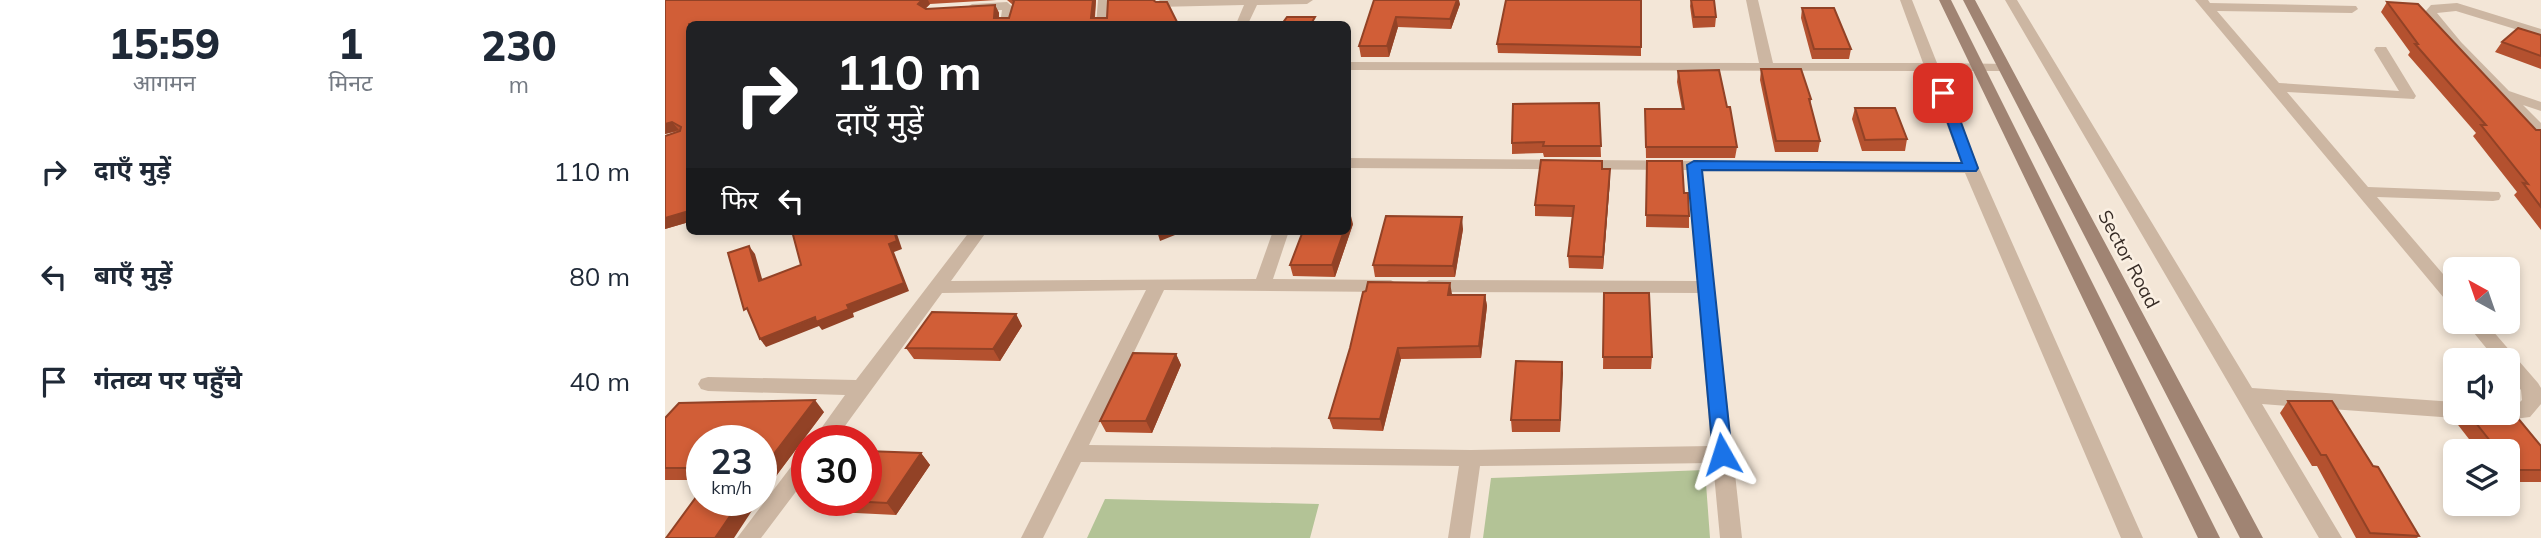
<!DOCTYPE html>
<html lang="hi">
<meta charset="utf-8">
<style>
:root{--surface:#fff;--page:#f6f6f7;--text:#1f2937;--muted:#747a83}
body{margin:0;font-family:Mulish,"Noto Sans Devanagari",sans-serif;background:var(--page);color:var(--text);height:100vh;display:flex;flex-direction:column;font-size:26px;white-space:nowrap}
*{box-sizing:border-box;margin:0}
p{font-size:23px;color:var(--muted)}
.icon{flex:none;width:38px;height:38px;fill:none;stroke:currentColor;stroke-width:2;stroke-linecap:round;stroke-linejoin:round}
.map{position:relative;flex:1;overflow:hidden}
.side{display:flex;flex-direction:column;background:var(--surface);width:665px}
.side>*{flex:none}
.banner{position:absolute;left:21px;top:21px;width:665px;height:214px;border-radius:10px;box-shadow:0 4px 10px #0003;background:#202124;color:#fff;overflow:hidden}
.needle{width:46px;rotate:320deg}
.tools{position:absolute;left:1778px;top:257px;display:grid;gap:14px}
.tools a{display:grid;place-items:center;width:77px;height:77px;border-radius:10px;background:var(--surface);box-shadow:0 4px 10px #0003;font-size:35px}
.speed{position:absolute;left:21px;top:425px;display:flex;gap:14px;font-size:35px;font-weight:700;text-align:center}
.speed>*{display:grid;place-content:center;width:91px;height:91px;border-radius:50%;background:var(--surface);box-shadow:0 4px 10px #0003;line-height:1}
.speed small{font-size:18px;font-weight:400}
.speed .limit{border:10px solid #d22;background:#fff;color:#111}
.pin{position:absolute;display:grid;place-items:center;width:60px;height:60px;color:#fff;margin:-30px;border-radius:14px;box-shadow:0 4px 10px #0006}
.me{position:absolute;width:77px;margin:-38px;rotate:354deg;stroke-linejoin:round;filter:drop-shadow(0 0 5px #0008)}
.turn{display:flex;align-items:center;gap:24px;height:147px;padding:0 35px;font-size:32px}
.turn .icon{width:91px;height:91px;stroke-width:2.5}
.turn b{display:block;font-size:49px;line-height:60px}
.then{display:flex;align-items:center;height:66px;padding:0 35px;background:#0003;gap:14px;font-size:26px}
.eta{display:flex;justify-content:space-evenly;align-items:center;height:119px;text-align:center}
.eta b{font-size:42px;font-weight:800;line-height:49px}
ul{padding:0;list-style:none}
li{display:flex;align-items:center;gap:21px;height:105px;padding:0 35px}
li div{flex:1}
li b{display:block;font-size:26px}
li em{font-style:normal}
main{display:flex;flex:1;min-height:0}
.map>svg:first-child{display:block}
.green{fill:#b3c396}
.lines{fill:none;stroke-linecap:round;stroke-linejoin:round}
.street{fill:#ccb6a2;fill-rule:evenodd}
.secondary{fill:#a08473;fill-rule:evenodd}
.wall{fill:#b4512f}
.shaded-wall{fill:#924226}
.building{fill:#d15e37;stroke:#924226;stroke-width:2}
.route{fill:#1a73e8;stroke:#114b97;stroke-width:2}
.labels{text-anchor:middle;stroke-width:5;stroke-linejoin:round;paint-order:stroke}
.street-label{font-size:19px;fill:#362b25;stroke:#fbf0e3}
</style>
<main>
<section class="side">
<div class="eta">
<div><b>15:59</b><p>आगमन</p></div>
<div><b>1</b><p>मिनट</p></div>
<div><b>230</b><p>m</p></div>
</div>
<ul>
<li><svg class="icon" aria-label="right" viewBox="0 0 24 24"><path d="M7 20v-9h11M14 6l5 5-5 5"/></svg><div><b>दाएँ मुड़ें</b></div><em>110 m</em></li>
<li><svg class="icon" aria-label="left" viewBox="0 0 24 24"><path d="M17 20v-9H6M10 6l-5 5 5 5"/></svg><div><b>बाएँ मुड़ें</b></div><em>80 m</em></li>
<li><svg class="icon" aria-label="arrive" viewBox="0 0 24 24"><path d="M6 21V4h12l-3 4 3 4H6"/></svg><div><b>गंतव्य पर पहुँचे</b></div><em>40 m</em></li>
</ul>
</section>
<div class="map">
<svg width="1876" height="538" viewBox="0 0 1876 538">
<rect width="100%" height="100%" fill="#f3e6d7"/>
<path class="green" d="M1040,470l5,68h-227l8,-60z
M440,499l214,5 -9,34h-223z"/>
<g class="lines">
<path class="street" d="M433,0h12l-2,24h-12z
M495,0h153l-6,4 -50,1 -9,19h-12l8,-19 -88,2 -2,-3z
M1081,0h12l15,63h150l-23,-63h12l25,63 72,1v6l-5,1h-64l39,97 164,370h-22l-156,-365 -263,-2 40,367h-22l-7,-75 -233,3 -10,72h-22l11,-72 -378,-4 -38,76h-22l125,-248 -204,3 -108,148h-22l33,-46 -137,-4 -7,-2 -3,-5 3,-5 7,-2 148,3 114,-149h17l-36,50 305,-2 17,-48h16l-16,48 118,1 9,6 -9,6 -227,-2 -75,155 382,5 240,-4 -13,-153 -269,-1 -9,-6 9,-6 268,1 -10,-111 -340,-2v-10l614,5 -34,-92 -580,-1v-8l412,1z
M1340,0h12l235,388 203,14v11h8l-8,5 -193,-14 80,134h-23z
M1530,0h13l2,3 146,3 2,3 -6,4 -135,-2 62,72 120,8 -25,-41 2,-3h10l30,49 -2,3 -127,-7 81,95 131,5 2,4 -2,4 -6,1 -116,-4 78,91v18l-6,-2z
M342,2l8,7 -3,15h-12l2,-14 -30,2 -6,-4 6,-4z
M1792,3l84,26v8l-85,-26 -19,2 24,29 48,49 32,11v9l-18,-6 18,18v13l-5,-1 -85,-87 -27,-35 7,-8z
M1800,322h20l53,61 3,5v16l-11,13 -32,4 -7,-2 -3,-6h20v-9h10l4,-4 -1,-10 -13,-15v-15h-12z
M142,453v24l-46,61h-24l63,-83z"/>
<path class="secondary" d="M1274,0h12l269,538h-22z
M1298,0h12l288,538h-23z"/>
</g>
<path class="wall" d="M0,0h332l-67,4 -5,5 70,-4 4,8v5h10l4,-13 -6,-5h89l-1,18h12l47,-17 24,23h-489v198l-24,7v-93l14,-5 -14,3z
M709,0l86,4 -9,25 -53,-2 -9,30h-28l-2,-11z
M976,0v56l-143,-3 -1,-9z
M1026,0h23l2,17 -1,10 -22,1 -3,-22z
M1722,2l149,128h5v100l-27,-35 3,-3 -44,-56 3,-3 -68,-78 2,-3 -29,-40z
M1137,8l49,41 -2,10h-37l-11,-41z
M1876,35v34l-46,-17 7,-10z
M1096,69l50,30 -1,5 10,37 -2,11h-43l-15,-72z
M1013,71l49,36 10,40 -2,11h-89l-1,-49h37l-5,-27z
M934,103l2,54h-57l-1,-4 -31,1v-11z
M1190,108l52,31 -2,12h-43l-10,-32z
M982,161l42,55v12l-43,-1z
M937,169l8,11 -7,89 -34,-1 -1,-12 4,-39 -37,-1v-11z
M688,224l-18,53 -42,-1 -3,-11z
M798,229l-8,48h-80l-2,-12z
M939,293l48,64 -1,12h-48z
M787,295h33l2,11 -6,52 -80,1 -18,72 -50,-2 -4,-11 21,-70z
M351,314l6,12 -22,35 -86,-2 -8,-11z
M511,354l5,11 -29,68 -46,-1 -6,-11z
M897,362l-2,70h-48l-1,-12z
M1623,401l85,65 46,70 -2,2h-61l-39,-72h-5l-32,-53z
M159,412l-45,60 -18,26v-57h-59v39h-37v-62z
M1796,413h47l33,33v36h-33v-30h-29l-24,-31z
M256,453l9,12 -34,50 -81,-4 -10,-12 2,-2v3h59z"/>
<path class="shaded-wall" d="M257,0h6l2,4 -8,8 -4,-8z
M428,0h3l-2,24 -3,-6z
M792,0h2l1,4 -9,25 -1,-10z
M330,5l4,8 -1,11 -4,-6z
M731,17l2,10 -9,30 -2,-11z
M7,122l7,8 -14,4v-10z
M945,169v11l-7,89v-12z
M24,211v11l-24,7v-11z
M685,212l3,12 -18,53 -3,-12 12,-34h3v-11z
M797,217l1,12 -8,48 -2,-11z
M229,231h2l6,18 -8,3 15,39 -56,22 1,4 -32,13 -3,-4 -53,21 -6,-8 87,-34 42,-61z
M492,231h28l-25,10z
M84,246l6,8 10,35 -6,-8z
M785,283l2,11 -2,13 -2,-12z
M820,295l2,11 -6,52 -2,-12z
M351,314l6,12 -22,35 -7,-12z
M733,348l3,11 -18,72 -3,-12z
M511,354l5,11 -29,68 -6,-12z
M897,362l1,11 -3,59v-12z
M150,400l9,12 -45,60 -18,26v-27z
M256,453l9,12 -34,50 -9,-12z
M76,500h18l-25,38h-19z"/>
<path class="building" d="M0,0h257l-4,4 8,5 69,-4 -1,13h15l5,-17 -1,-1h80l-2,18h16l1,-18h45l3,2h11l11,22h-489v187l-24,7v-82l15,-5 1,-4 -9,-5 -7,2z
M709,0h83l-7,19 -54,-2 -9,29h-28z
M841,0h135v47l-144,-3z
M1026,0h23l2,17h-22z
M1722,2l31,2 118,126h5v77l-18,-24 5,1 -47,-59h5l-71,-81h3z
M1137,8h32l17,41h-37z
M622,17h28l-4,7h-29z
M1853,28l23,7v21l-39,-14z
M1096,69h40l10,30h-2l11,42h-44z
M1054,70l8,37h3l7,40h-91l-1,-38h39l-6,-38z
M934,103l2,43h-58l1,-4 -32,1 1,-39z
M1190,108h40l12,31 -42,1z
M876,160l61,1v8h8l-7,88 -35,-1 6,-50 -39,-1z
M982,161h35l2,32h4l1,23 -43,-1z
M721,216l76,1 -9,49 -80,-1z
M127,231h102l3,10 -8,3 15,39 -57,22 2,4 -33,13 -1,-5 -55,22 -13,-31 -3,2 -16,-57 21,-7 10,35 42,-16z
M638,231h41l-12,34h-42z
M703,282l82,1 -2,12h37l-6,51 -81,2 -18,71 -51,-1 21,-70 13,-56 3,-1z
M939,293h45l3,64h-49z
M267,312l84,2 -23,35 -87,-1z
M468,353l43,1 -30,67h-46z
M851,361l46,1 -2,58h-49z
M150,400l-54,71v-30h-59v27h-37v-50l14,-15z
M1623,401h44l41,65 5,1 41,69 -49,-3 -44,-78h-5z
M1843,411h4l29,35v24h-27l-6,-7v-11h-9l-31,-39h40z
M201,451l55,2 -34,50 -56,-3h35z
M37,489v11h39l-26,38h-49z"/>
<path class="route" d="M1278,89l7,4 28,75 -2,3 -274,-1 30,284 -3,6 -7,2 -6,-2 -3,-6 -26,-289 7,-4 268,2 -25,-70z"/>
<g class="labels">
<g class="street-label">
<text transform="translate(1464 259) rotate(62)" y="7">Sector Road</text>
</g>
</g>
</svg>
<div class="tools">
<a><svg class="needle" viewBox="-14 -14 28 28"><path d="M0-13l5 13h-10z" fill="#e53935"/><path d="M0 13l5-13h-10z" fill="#747a83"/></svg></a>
<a><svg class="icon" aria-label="sound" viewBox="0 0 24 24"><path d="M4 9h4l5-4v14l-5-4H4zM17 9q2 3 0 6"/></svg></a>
<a><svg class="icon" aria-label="layers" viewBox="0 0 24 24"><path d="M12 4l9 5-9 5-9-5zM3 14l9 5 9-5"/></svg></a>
</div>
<div class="speed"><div>23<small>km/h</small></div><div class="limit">30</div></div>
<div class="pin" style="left:1278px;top:93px;background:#d93025"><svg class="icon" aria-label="arrive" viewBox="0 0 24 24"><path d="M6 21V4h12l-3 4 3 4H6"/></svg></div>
<svg class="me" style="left:1057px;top:454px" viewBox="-20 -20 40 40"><path d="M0-17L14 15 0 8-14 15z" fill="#1a73e8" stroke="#fff" stroke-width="4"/></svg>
<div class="banner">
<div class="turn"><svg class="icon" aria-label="right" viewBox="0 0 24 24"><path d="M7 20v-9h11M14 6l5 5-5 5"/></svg><div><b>110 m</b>दाएँ मुड़ें</div></div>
<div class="then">फिर<svg class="icon" aria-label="left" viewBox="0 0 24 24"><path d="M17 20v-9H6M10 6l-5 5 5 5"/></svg></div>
</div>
</div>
</main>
